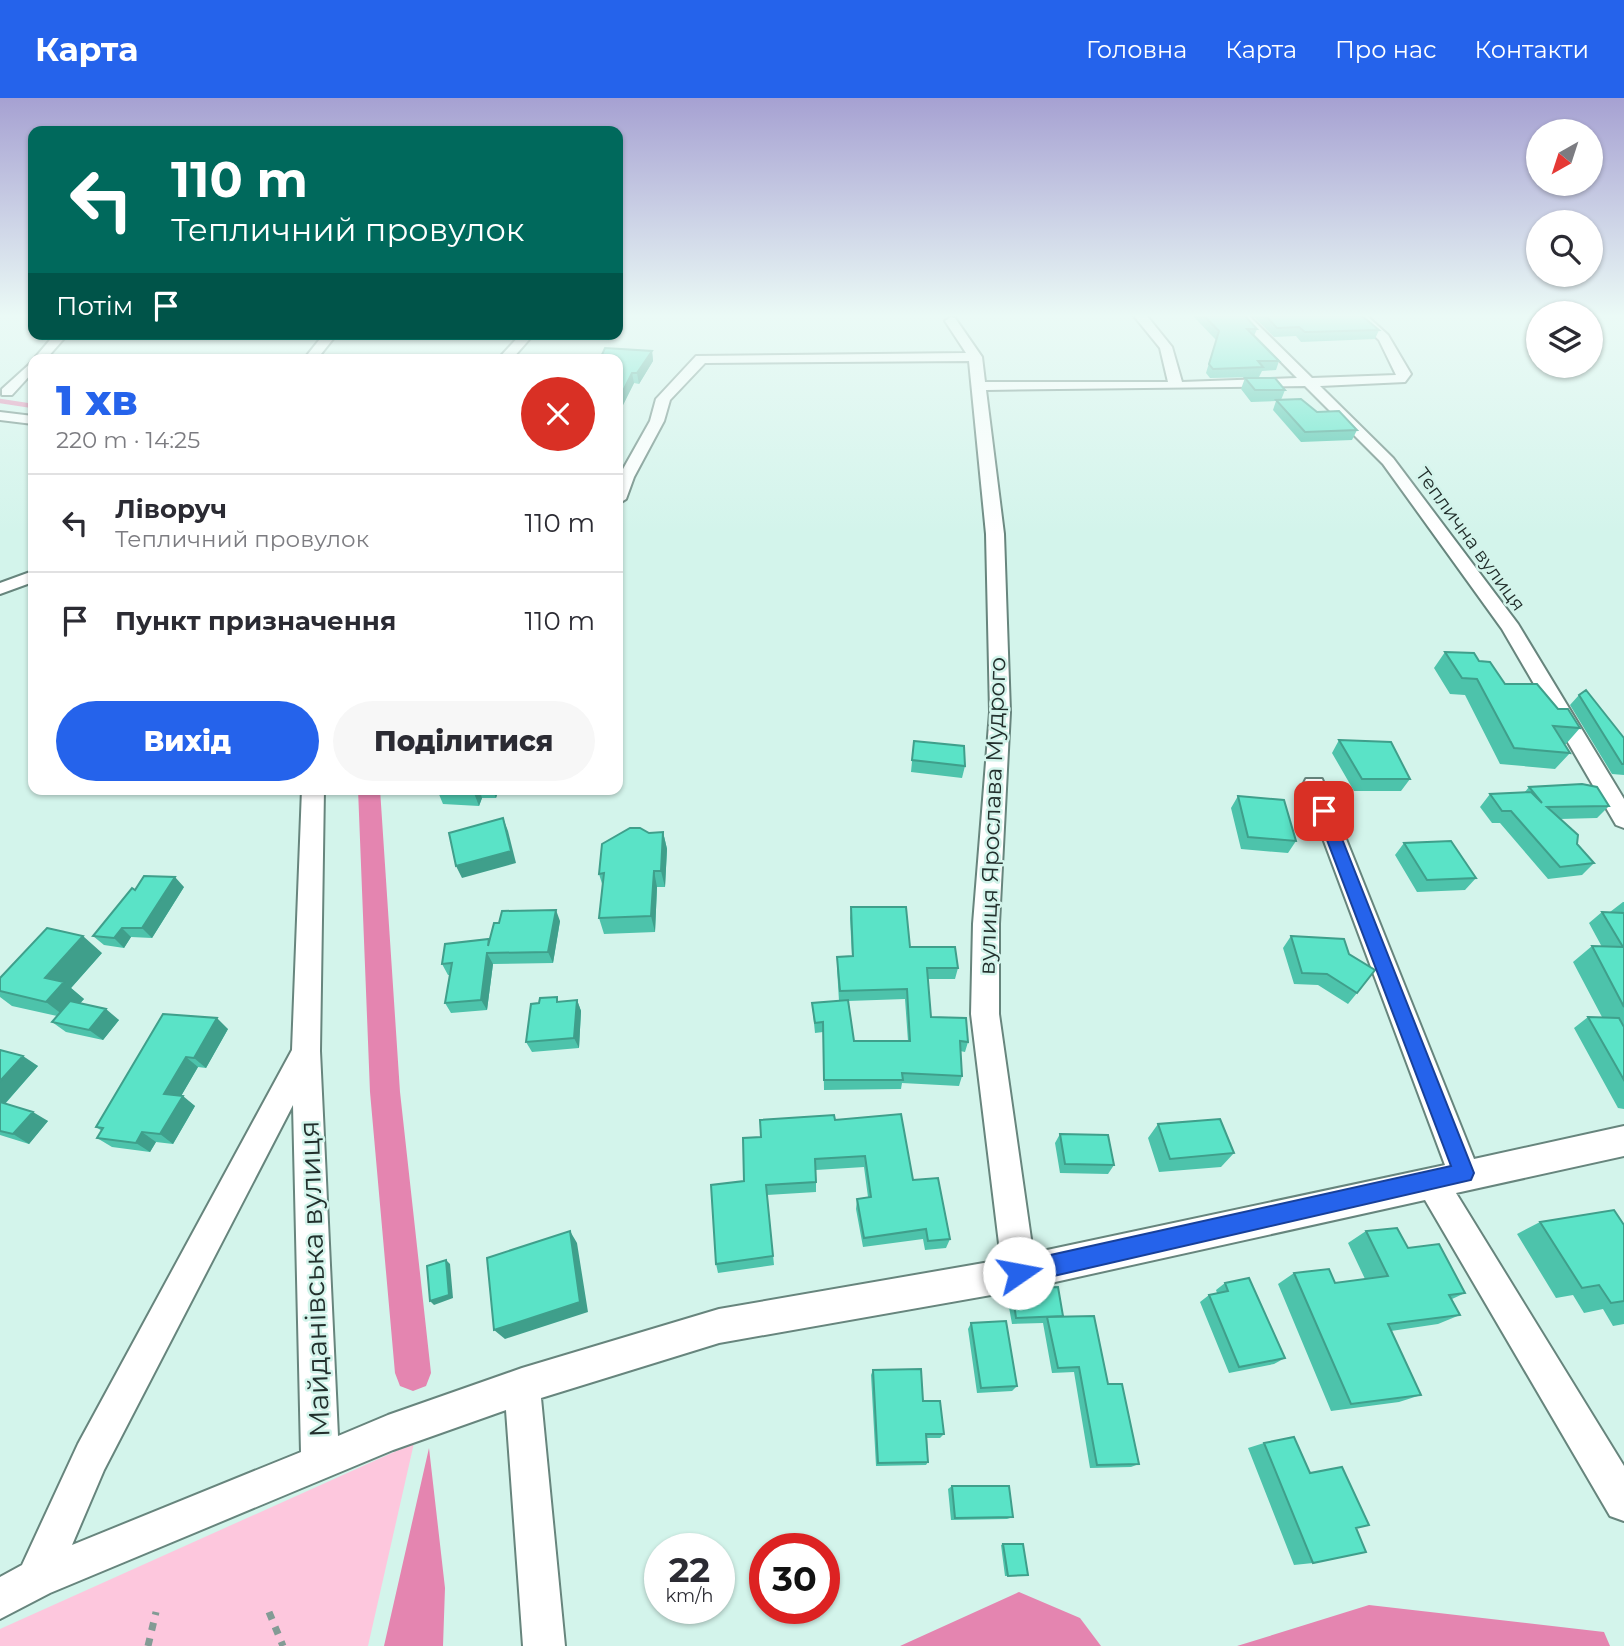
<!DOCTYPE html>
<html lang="uk">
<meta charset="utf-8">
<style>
:root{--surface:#fff;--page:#f7f7f7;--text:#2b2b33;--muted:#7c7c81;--line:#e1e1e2;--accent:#2563eb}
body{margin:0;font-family:Montserrat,sans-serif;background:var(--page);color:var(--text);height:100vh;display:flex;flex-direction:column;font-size:26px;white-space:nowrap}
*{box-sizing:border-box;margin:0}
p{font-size:23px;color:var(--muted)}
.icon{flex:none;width:38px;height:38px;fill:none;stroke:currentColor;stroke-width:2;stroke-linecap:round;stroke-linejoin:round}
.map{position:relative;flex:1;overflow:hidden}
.panel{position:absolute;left:28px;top:256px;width:595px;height:441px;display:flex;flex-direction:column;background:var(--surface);border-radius:14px;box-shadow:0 2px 5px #0004}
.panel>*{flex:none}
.guide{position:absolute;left:28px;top:28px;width:595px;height:214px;border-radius:14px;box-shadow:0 2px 5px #0004;background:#00695c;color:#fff;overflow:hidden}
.needle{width:46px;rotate:219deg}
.controls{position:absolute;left:1526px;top:21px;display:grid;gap:14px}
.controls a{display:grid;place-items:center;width:77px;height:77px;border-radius:50%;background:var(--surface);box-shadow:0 2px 5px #0004;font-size:35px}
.speed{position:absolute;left:644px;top:1435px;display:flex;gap:14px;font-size:35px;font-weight:700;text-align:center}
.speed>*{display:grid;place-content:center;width:91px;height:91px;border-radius:50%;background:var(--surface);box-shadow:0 2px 5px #0004;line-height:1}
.speed small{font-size:18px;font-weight:400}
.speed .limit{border:10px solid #d22;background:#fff;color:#111}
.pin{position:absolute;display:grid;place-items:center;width:60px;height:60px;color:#fff;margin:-30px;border-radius:14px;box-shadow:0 4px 10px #0006}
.me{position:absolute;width:77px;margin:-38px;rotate:78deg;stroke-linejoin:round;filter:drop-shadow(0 0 5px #0008)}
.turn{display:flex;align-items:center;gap:24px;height:147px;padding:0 28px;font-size:32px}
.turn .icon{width:91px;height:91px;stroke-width:2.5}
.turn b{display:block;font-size:49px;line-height:60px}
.then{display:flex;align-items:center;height:66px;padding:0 28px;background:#0003;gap:14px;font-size:26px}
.round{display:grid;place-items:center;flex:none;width:74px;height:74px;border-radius:37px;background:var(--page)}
.head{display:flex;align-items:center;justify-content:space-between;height:119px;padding:0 28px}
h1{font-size:42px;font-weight:800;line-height:52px;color:var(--accent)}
.primary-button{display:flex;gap:14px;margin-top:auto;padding:14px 28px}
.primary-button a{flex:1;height:80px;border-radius:42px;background:var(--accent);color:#fff;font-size:28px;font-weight:800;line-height:80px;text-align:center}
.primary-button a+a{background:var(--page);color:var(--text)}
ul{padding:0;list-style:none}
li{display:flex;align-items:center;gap:21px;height:98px;padding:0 28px;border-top:2px solid var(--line)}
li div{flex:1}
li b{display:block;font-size:26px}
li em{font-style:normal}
header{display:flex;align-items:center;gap:42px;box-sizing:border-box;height:98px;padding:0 35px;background:var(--accent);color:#fff}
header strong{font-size:33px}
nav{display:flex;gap:38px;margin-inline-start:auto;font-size:24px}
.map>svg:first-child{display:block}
.green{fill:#fdc7dd}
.water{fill:#e485b0}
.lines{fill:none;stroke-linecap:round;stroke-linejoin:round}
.stream{stroke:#e485b0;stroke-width:4.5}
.canal{fill:#e485b0;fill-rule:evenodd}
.minor-casing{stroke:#67857d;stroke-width:4}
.path{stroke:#839b95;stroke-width:7;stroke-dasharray:8 8;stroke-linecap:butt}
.minor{fill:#fff;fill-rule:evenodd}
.wall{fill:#4dc3ab;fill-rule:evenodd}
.shaded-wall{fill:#3f9f8b}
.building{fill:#5ae3c7;stroke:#3f9f8b;stroke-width:2}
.route{fill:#2563eb;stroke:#184099;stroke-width:2}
.labels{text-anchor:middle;stroke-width:5;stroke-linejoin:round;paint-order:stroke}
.far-street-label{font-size:19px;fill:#222f2c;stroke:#d3f4eb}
.street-label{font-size:23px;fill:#222f2c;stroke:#d3f4eb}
.near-street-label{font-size:28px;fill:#222f2c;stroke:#d3f4eb}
</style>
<header>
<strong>Карта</strong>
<nav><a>Головна</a><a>Карта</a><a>Про нас</a><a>Контакти</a></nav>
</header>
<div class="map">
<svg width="1624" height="1548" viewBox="0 0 1624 1548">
<rect width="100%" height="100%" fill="#d3f4eb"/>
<path class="green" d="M414,1345l-46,203h-368v-17z"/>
<path class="water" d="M429,1350l16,140 -2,58h-59z
M1019,1494l61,26 21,28h-201z
M1369,1507l235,27 6,14h-373z"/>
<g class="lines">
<path class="stream" d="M0,303l33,5"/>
<path class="canal" d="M358,691h22l20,303 31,281 -5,13 -13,5 -13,-5 -5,-13 -25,-281z"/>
<defs>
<path id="minor" d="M1134,218h13l25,31 10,35 115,-4 -61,-62h13l63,62 84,-3 -17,-35 -26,-24h14l21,19 23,39 -6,8 -85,4 73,72 125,166 106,175v29l-8,-3 -114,-196 -119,-165 -78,-78 -319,4 18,144 6,178 -11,212v90l34,239 412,-88 -142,-380 3,-6h16l152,380 150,-33v30l-168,37 168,273v55l-14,-5 -185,-316 -406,90 -300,53 -178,55 24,248h-42l-17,-236 -113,40 -343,143 -50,26v-42l22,-12 56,-121 214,-394 10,-261h22l-4,262 18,385 50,-21 134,-47 197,-59 282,-49 -30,-246 2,-90 17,-212 -4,-178 -17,-173 -264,2 -35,37 -6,21 -30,56 -8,22 -8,5v-26l32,-57 6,-22 40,-43 270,-3 -21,-32 6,-4 4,1 27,39 3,25h183l-8,-34zM293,1007l8,347 -229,93 32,-75z
M55,236h13l-22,25 -13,1z
M324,236h13l-20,25h-13z
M521,236h13l-22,25h-14z
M33,263v11l-21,23h-10v-6z
M0,314l33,4v8l-33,-4z
M33,473v11l-33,12v-11z"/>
</defs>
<use href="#minor" class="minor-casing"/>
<path class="path" d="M269,1514l14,34
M148,1548l8,-34"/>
<use href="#minor" class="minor"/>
</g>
<path class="wall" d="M1193,218h52l12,13 -3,7 25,25 -3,9 -14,1 -3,6 -49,1 -4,-5 10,-33z
M1253,218h109l17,14 -4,9 -74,3 -5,-6 -22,1z
M652,253l1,10 -14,23 -5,-1 -16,32v-56z
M1245,280l40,12 -4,10 36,12 40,18 -5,10 -51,2 -28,-32 3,-9 -25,1 -10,-13z
M1445,554l34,9 26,23 53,25 22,19 -14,16h-2l6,9 -15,16 -55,-5 -35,-69 -15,-1 -16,-26z
M1579,597l45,43v37l-12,-1 -42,-69z
M1339,642l71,39 -9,12h-47l-22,-38z
M914,643l51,25 -3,12 -51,-6z
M1529,689l80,19 -12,12 -37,1 17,25 17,19 -12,12 -34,4 -48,-56h-8l-12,-16 10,-13 34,-1z
M439,691h60l-3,9h-14l-3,8 -36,-2 -5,-12z
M1238,698l58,45 -8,12 -47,-4 -10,-41z
M663,734l4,17 -2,38h-8l-2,45 -51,2 -5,-16 4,-31 -4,-13 50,-41z
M1404,745l72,35 -11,12 -48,2 -22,-37z
M184,789l-32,51 -21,-1 -7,11 -20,-3 -11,-9 42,-46z
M1623,804h1v207l-6,-1 -44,-80 14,-11h14l-29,-55 19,-16 10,1 -13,-24 13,-11h8z
M851,809l59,40 48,21 -3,11h-27l3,38 37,25 -3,10 -5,-1 2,25 -3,10 -57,-3 -1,6 -77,1 -1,-58 -8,1 -3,-30 27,-2 -2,-33v-11l15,-1 -2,-38zM905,901l3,42h-54l-6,-40z
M560,823l-7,42 -60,1 -6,46 -36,3 -6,-10 5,-28h-2l-6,-11 47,-25z
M1291,838l66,57 -9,11 -30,-19 -24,-1 -11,-36z
M102,855l-31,35 13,11 -4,4 39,17 -16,20 -37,-8 -14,-10 5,-6 -45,-10 -12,-9v-19z
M577,902l4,11 -2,37 -47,4 -6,-10 33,-40z
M163,916l65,15 -22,39 -8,-1 -17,29 14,10 -22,38 -17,-2 -6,10 -38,-5 -15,-9 5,-7 -6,-4z
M0,952l38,16 -33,38 43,17 -19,23 -29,-9z
M835,1022l78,60 37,59 -4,9 -21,2 -2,-11 -60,8 -7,-38 1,-10 11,-2 -4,-30 -48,3v22l-49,3 7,70 -56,8 -2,-9 28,-83 17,-44z
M1158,1026l76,29 -13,14 -62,5 -11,-34z
M1060,1036l54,31 -6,9 -48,-1 -5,-30z
M1540,1124l84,3v99l-11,2 -10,-17 -19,4 -11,-18 -17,3 -39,-64z
M1366,1133l42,17 57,45 -13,6 8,16 -22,9 -47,7 30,64 -22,7 -68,9 -53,-127 16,-11 41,10 30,-4 -17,-36z
M1225,1185l60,75 -11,6 -45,9 -29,-71 9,-7 8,-2 -1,-3z
M1012,1191l51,27 45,68 31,80 -8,3 -41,1 -16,-96 -22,1 -9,-50 -31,1 -5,-28z
M971,1225l46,63 -5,5 -35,2 -9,-64z
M873,1272l50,31 21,33 -4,4h-13l1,24 -2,3 -50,1 -5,-91z
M1264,1345l46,30 46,55 -43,35 -19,2 -46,-117z
M952,1388l61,31 -6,2 -56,1 -3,-31z
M1003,1446l25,31 -23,1 -4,-31z"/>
<path class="shaded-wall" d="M652,253l1,10 -14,23 -2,-11z
M632,275l2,10 -16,32v-14z
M476,691h3l3,9 -3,8 -5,-13z
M492,691h7l-3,9z
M503,720l5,13 8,32 -54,15 -6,-12z
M663,734l4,17 -2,38 -4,-16z
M654,773l3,16 -2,45 -4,-16z
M175,779l9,10 -32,51 -10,-10z
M556,812l4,11 -7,42 -5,-11z
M122,830l9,9 -7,11 -10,-10z
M83,838l19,17 -31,35 13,11 -17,19 -21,-16 -1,-24z
M487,855l6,11 -6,46 -6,-10z
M577,902l4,11 -2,37 -5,-10z
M106,911l13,11 -16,20 -14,-10z
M217,920l11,11 -22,39 -12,-10z
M23,958l15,10 -37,42 -1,-1v-26z
M186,959l12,10 -21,36 -13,-9z
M183,998l12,10 -22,38 -13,-10z
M33,1014l15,9 -19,23 -16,-10z
M142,1034l14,10 -6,10 -14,-9z
M570,1133l7,12 11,69 -83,27 -11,-9z
M446,1162l4,4 3,34 -19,7 -4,-4z"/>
<path class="building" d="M1204,218h41l12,13h-10l32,32h-21l5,6 -50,2 -4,-5 10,-33z
M1266,218h96l17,14 -74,2 -6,-5 -22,1z
M605,250l47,3 -15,22h-5l-14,28v-42h-18z
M1245,280h30l10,12h-30z
M1301,301l16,13 22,-1 18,19 -52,2 -29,-32z
M1445,554l29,1 5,8 11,1 15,22h32l21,25h10l12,19 -27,-2 17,27 -56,-5 -37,-69 -15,-1z
M1586,592l38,48v26h-2l-43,-69z
M1339,642l52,2 19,37h-48z
M914,643l50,5 1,20 -53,-6z
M1582,686l15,3 12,19 -62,1 31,28 -1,9 17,19 -34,4 -49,-56h-9l-12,-17 41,-2 11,11 -13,-16z
M439,691h37l-2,4 -36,-1z
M1238,698l46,4 12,41 -48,-4z
M503,720l8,33 -55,15 -7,-33z
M630,730h10l9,5 14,-1 -2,39h-7l-3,45 -52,2 5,-45 -5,1 3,-30z
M1451,743l25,37 -49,2 -23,-37z
M144,778l31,1 -33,51h-20l-8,10 -21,-2 39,-48 3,2z
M851,809h55l4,40h45l3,21h-31l4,49 35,1 2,24 -8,-1 2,35 -60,-3 1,7h-79l-1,-58 -8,1 -3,-20 36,-3 6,41h56l-3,-52 -67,2 -3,-34 16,-1z
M556,812l-8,42 -61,1 -6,47 -36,3 7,-40 -10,1 3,-20 44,-5 -1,7 6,-23h5l3,-12z
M1602,814l22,1v34h-1z
M47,830l36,8 -38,42 19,4 -18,20 -46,-11v-13z
M1291,838l53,3 5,15 26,16 -18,23 -30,-19 -25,-1z
M1592,848l32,1v60z
M557,899v5l20,-2 -3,38 -48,4 5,-38 8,-1 1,-5z
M70,903l36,8 -17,21 -37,-8z
M163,916l54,4 -23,40 -8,-1 -22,37 19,2 -23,38 -18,-2 -6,11 -39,-5 6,-10 -7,-1z
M1588,919l31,1 5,9v53z
M0,952l23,6 -23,25z
M0,1004l33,10 -20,22 -13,-3z
M901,1016l12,66 25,-2 12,61 -22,2 -2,-12 -62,9 -7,-39 14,-2 -6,-41 -50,3 1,23 -50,3 7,71 -57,8 -5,-79 33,-4 -1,-43 18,-1 -1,-17 74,-5 1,5z
M1220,1021l14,34 -64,6 -12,-35z
M1060,1036l48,1 6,30 -49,-1z
M1614,1112l10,15v76l-13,2 -12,-18 -17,3 -42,-66z
M1397,1130l11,20 31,-4 26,49 -16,2 11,20 -72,9 33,71 -70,9 -57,-131 35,-4 6,14 53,-7 -22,-45z
M570,1133l10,71 -86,28 -7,-72z
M446,1162l3,35 -19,6 -3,-35z
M1249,1180l36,80 -46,9 -30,-72 19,-4 -3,-8z
M1058,1189l5,29 -47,2 -4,-29z
M1094,1218l14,68h14l17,80 -42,1 -18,-98 -21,1 -11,-51z
M1006,1223l11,65 -36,2 -10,-65z
M921,1271l2,32h17l4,33h-18l2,28 -50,1 -5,-93z
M1294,1339l16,36 32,-6 27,58 -13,3 10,24 -53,11 -49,-120z
M952,1388h57l4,31 -58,1z
M1003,1446h20l5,31 -20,1z"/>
<linearGradient id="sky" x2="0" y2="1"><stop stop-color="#a6a1d2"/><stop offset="0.5" stop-color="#ebfaf6"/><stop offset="1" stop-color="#ebfaf6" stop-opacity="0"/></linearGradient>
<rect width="1624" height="435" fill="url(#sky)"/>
<path class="route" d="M1324,707l7,6 143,362 -3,7 -452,104 -7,-3 -3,-8 3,-7 7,-4 432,-96 -135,-355z"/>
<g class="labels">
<g class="far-street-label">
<text transform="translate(1471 441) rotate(54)" y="7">Теплична вулиця</text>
</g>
<g class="street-label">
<text transform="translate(992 718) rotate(-88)" y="8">вулиця Ярослава Мудрого</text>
</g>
<g class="near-street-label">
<text transform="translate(314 1181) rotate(-92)" y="10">Майданівська вулиця</text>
</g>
</g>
</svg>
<div class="controls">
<a><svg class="needle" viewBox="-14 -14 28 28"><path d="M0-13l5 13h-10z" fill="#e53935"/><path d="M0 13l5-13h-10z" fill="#7c7c81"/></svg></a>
<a><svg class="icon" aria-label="search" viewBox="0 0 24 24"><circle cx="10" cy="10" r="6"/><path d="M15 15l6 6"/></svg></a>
<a><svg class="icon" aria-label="layers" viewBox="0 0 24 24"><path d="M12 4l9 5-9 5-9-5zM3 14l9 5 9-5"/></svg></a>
</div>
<div class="speed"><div>22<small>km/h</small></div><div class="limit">30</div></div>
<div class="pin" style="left:1324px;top:713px;background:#d93025"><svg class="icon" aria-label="arrive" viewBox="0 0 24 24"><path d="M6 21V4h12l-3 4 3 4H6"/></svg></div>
<svg class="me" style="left:1019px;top:1175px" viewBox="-20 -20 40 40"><circle r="19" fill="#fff"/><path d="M0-13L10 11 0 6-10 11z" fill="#2563eb"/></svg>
<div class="guide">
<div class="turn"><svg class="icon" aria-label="left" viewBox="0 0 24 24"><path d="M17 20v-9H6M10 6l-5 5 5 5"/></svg><div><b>110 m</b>Тепличний провулок</div></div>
<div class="then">Потім<svg class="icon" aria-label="arrive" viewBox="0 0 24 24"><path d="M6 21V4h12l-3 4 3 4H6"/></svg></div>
</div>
<section class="panel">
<div class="head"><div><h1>1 хв</h1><p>220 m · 14:25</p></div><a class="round" style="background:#d93025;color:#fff"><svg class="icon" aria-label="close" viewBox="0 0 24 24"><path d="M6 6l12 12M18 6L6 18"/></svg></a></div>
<ul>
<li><svg class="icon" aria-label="left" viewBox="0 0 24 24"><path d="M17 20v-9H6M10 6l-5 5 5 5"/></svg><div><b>Ліворуч</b><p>Тепличний провулок</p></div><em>110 m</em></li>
<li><svg class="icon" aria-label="arrive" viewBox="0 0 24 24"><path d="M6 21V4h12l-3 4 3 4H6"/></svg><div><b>Пункт призначення</b></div><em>110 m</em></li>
</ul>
<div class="primary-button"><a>Вихід</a><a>Поділитися</a></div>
</section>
</div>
